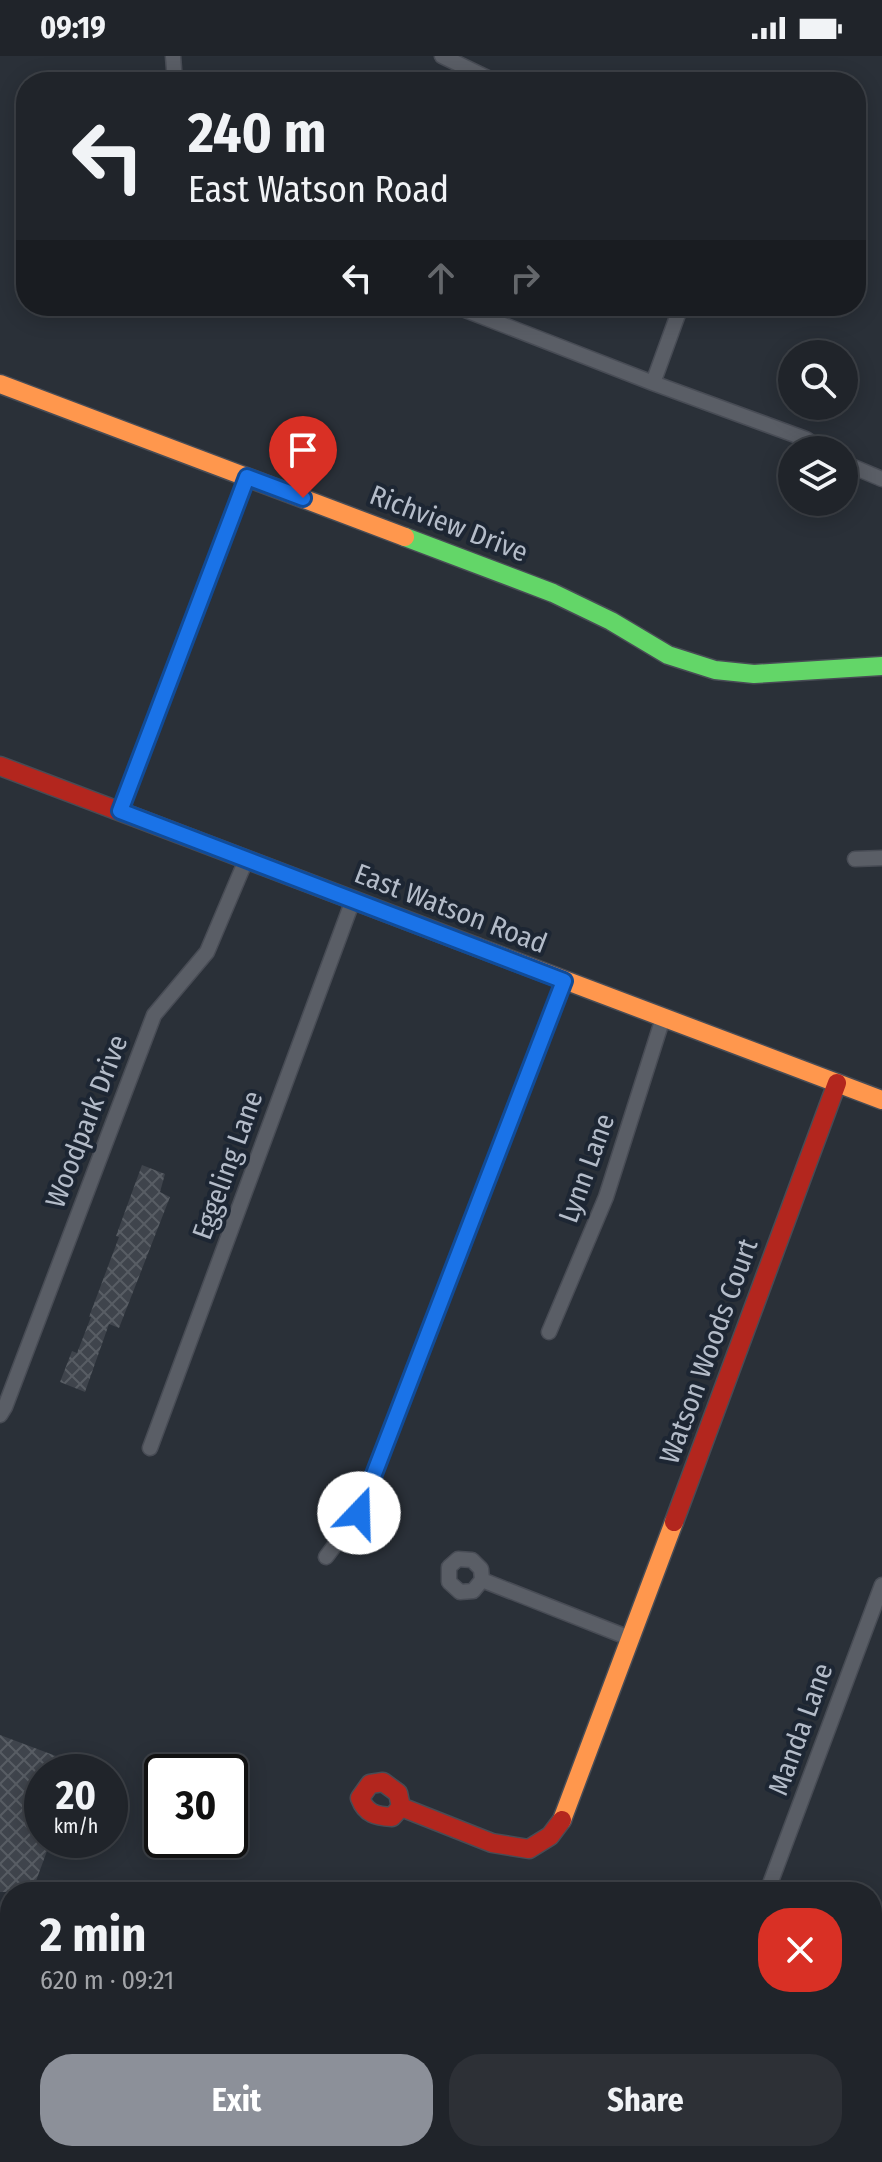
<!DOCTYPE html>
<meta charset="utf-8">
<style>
:root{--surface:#20242a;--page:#2d3036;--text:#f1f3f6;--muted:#a2a4a8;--line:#3d4147;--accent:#8c9099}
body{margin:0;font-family:"Fira Sans Condensed",sans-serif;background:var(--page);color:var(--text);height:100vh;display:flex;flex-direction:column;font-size:30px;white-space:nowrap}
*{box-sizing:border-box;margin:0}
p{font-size:26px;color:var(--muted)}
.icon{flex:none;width:44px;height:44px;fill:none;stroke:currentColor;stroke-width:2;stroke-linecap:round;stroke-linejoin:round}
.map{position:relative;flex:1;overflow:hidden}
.panel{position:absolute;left:0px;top:1826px;width:882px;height:280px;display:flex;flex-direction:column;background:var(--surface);border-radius:32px 32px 0 0;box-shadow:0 4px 20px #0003,0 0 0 2px var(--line)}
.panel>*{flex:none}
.hud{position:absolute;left:16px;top:16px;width:850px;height:244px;border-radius:32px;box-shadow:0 4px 20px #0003,0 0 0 2px var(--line);background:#20242a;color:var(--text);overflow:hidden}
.tools{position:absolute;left:778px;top:284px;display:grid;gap:16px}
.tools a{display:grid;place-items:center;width:80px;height:80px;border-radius:50%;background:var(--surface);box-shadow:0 4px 20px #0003,0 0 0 2px var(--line);font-size:40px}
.speed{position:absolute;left:24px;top:1698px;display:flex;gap:16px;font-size:40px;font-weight:700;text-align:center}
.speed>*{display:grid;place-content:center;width:104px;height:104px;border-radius:50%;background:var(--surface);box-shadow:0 4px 20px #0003,0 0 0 2px var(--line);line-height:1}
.speed small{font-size:20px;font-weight:400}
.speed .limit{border:4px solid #111;border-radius:12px;background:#fff;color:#111}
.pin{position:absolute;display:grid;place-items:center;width:68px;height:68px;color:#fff;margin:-82px -34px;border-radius:50% 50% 50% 0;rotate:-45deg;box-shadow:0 0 8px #0007}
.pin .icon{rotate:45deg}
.me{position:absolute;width:88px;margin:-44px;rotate:21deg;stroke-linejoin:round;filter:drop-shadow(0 0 6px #0008)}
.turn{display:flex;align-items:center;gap:28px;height:168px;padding:0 40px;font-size:36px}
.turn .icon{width:104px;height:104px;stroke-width:2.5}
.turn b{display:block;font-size:56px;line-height:68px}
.lanes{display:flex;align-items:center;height:76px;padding:0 40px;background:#0003;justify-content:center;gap:40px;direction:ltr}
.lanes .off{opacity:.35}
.round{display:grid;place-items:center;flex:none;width:84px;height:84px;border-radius:32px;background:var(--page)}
.summary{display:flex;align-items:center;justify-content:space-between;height:136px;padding:0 40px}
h1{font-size:48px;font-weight:700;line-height:60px}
.button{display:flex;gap:16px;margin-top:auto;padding:16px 40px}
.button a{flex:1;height:92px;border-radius:32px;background:var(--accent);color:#fff;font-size:32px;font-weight:700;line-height:92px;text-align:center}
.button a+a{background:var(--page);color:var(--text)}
.status{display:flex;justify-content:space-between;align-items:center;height:56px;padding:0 40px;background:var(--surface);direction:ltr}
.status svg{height:22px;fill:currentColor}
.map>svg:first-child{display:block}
.park{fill:#273a3e}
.building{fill:url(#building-cross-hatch)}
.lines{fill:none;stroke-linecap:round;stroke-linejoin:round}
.street-casing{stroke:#484c55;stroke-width:17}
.fast-casing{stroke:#484c55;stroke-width:21}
.slow-casing{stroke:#484c55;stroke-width:21}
.jam-casing{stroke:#484c55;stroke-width:21}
.street{stroke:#5a5e66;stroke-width:14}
.fast{stroke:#63d668;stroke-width:18}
.slow{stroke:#ff974d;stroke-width:18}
.jam{stroke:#b3261e;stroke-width:18}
.route-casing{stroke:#114b97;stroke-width:20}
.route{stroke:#1a73e8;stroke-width:14}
.labels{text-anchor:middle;stroke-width:8;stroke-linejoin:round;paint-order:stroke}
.street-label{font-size:28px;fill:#b4bcc9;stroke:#1d2633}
</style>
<div class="status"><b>09:19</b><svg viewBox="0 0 49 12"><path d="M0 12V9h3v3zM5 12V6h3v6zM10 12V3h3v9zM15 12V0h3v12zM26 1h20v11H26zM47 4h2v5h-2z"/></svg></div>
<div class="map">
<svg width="882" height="2106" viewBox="0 0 882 2106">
<defs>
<pattern id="building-cross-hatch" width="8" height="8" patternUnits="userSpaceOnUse" patternTransform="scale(2)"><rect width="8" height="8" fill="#3f444c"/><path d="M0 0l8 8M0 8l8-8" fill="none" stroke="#585d64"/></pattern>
</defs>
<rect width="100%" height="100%" fill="#2a3038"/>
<path class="park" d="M10,1997v78l-10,-4v-49z
M61,2096h242l-3,10h-214z"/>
<path class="building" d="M142,1109l23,9 -5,18 10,5 -51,131 -10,-4 -24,68 -25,-10 12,-31 5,2 14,-36h-2l30,-80 -3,-1z
M0,1679l96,36 -54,1v68h9l-19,52h-32z"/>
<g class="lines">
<defs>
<path id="street" d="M173,0l2,26
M442,0l54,26
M455,250l198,77 153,56 16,11
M653,327l28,-77
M844,407l38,16
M120,755l127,-334
M855,803l27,-1
M549,1276l57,-135 57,-179
M0,1359l5,-8 149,-392 53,-63 39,-92
M150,1392l203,-548
M326,1501l33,-44 205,-532
M482,1524l-9,11 -13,1 -11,-10v-15l9,-8 14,1 9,9 1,11 150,59
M767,1836l115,-307
M872,1927l10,4
M658,2096l26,10
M330,2106l4,-10"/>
<path id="fast" d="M405,481l148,56 58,28 57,34 47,15 39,4 128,-8"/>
<path id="slow" d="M0,328l405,153
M477,891l405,153
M562,1764l112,-298"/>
<path id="jam" d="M0,710l477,181
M674,1466l163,-439
M401,1751l-9,10c-16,-1 -26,-3 -32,-19l10,-14 13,-2 15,11 3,14 91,36 37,6 21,-13 12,-16"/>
</defs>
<use href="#street" class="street-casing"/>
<use href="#fast" class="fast-casing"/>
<use href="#slow" class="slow-casing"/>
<use href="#jam" class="jam-casing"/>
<use href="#street" class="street"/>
<use href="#fast" class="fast"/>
<use href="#slow" class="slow"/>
<use href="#jam" class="jam"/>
</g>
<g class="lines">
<defs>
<path id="route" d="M303,442l-56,-21 -127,334 444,170 -205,532"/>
</defs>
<use href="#route" class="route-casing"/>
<use href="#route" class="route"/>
</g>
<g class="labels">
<g class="street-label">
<text transform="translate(449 467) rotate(21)" y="10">Richview Drive</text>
<text transform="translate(451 852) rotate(21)" y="10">East Watson Road</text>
<text transform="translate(86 1065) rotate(-69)" y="10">Woodpark Drive</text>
<text transform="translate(227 1109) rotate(-70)" y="10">Eggeling Lane</text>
<text transform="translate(586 1112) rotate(-70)" y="10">Lynn Lane</text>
<text transform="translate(708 1295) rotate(-70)" y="10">Watson Woods Court</text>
<text transform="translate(800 1673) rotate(-70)" y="10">Manda Lane</text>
</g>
</g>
</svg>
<div class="tools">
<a><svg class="icon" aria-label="search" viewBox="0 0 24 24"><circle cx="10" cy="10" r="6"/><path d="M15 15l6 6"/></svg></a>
<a><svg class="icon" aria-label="layers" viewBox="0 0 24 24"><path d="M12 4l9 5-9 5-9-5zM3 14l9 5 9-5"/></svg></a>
</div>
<div class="speed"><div>20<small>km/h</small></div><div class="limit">30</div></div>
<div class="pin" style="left:303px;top:442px;background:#d93025"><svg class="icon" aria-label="arrive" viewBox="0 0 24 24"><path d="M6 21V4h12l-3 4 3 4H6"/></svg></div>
<svg class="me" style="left:359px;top:1457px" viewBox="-20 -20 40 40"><circle r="19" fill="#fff"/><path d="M0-13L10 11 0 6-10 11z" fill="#1a73e8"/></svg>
<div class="hud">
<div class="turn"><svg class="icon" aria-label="left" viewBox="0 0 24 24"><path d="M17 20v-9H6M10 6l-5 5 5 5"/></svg><div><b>240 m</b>East Watson Road</div></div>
<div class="lanes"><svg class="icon" aria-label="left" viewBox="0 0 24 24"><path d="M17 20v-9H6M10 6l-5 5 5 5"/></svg><svg class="icon off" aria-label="ahead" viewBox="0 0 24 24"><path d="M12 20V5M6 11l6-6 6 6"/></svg><svg class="icon off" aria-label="right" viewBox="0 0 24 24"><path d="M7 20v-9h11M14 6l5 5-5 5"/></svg></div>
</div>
<section class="panel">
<div class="summary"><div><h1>2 min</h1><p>620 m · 09:21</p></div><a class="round" style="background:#d93025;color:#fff"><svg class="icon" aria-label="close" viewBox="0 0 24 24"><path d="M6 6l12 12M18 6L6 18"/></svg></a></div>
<div class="button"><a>Exit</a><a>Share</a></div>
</section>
</div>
